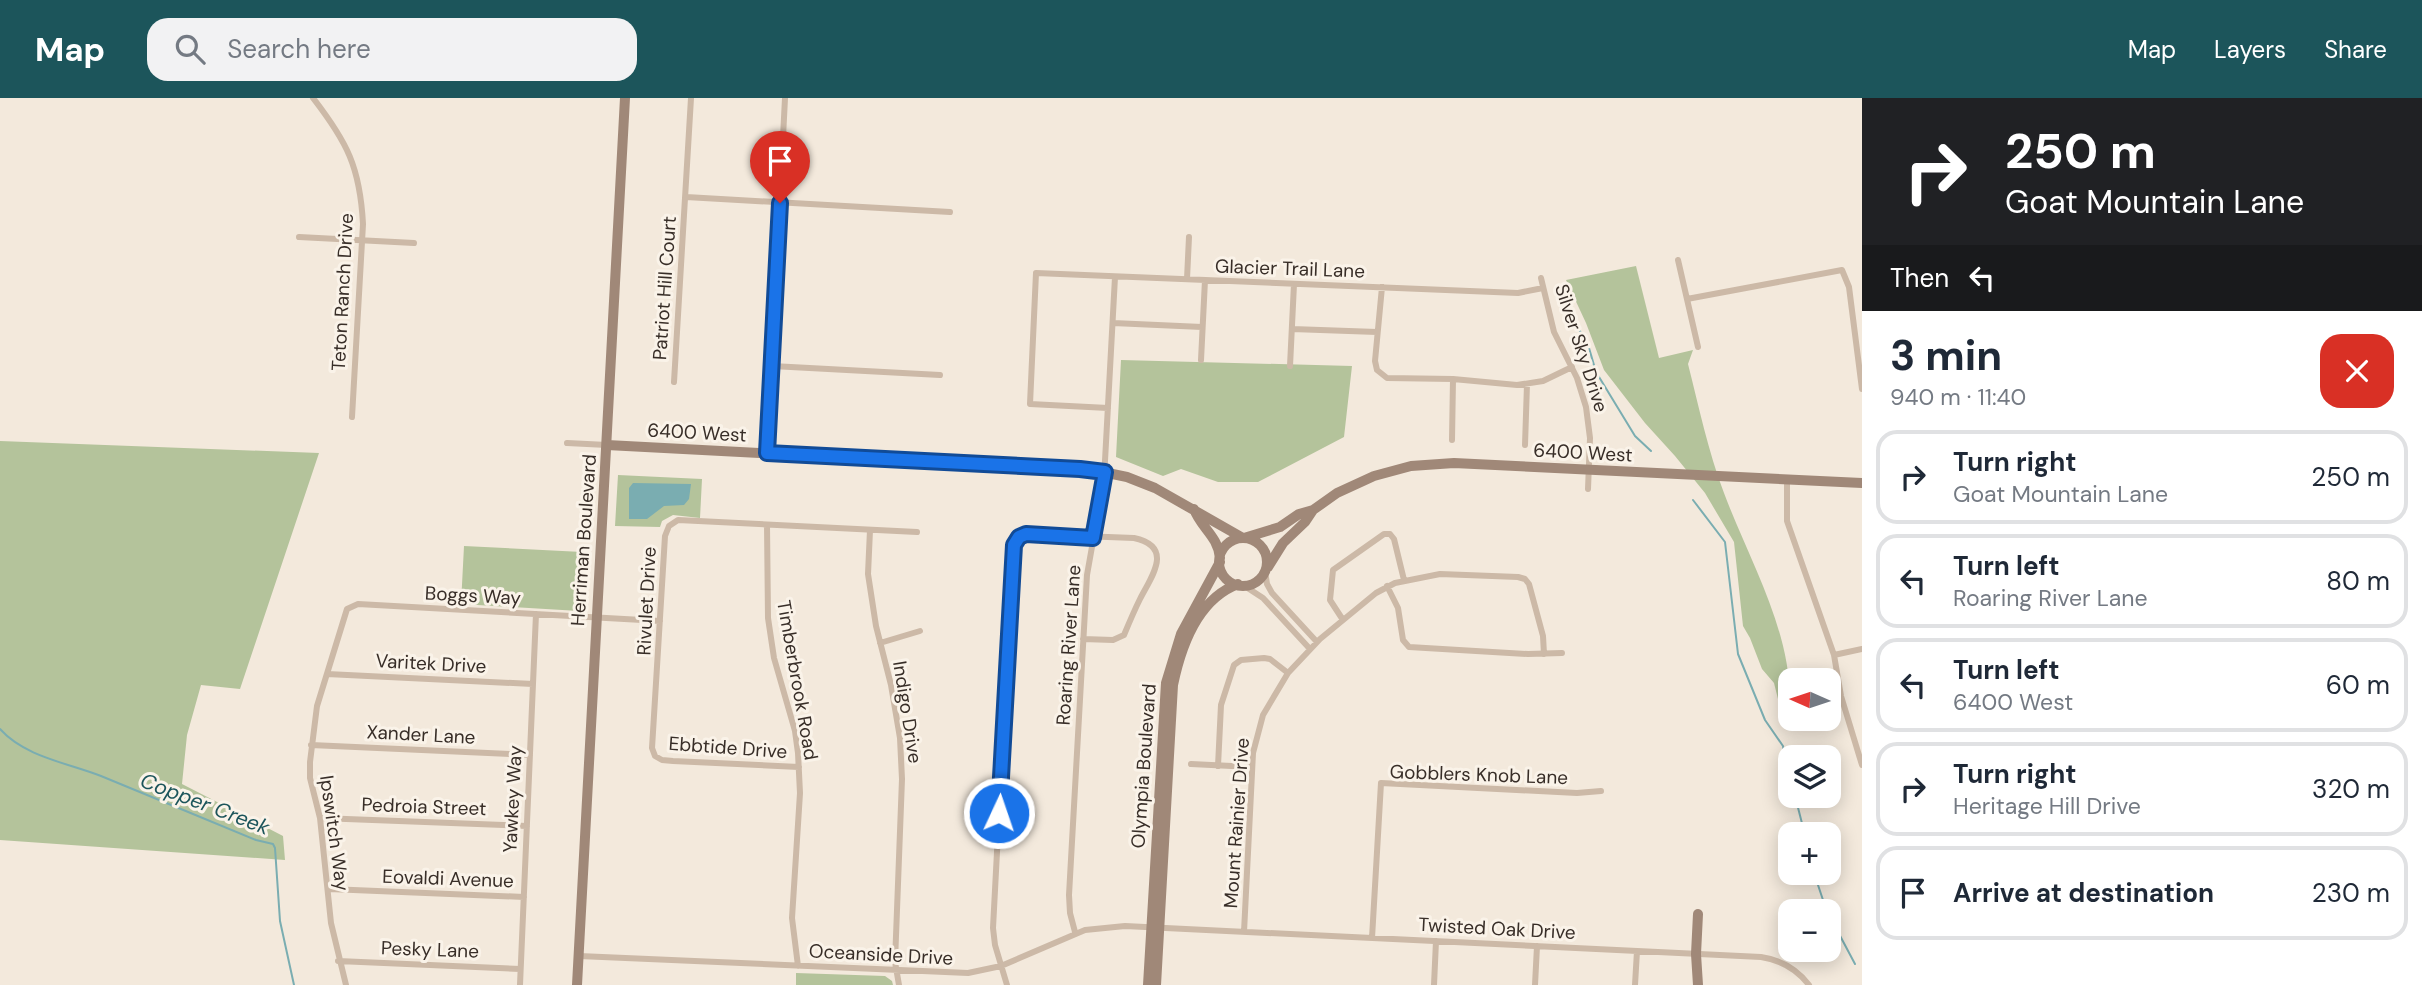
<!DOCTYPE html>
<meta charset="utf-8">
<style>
:root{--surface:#fff;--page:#f2f2f3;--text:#1f2937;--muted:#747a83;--line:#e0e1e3;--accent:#1c555b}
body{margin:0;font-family:"DM Sans",sans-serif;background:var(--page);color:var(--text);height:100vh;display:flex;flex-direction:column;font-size:26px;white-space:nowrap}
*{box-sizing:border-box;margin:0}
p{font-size:23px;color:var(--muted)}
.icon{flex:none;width:38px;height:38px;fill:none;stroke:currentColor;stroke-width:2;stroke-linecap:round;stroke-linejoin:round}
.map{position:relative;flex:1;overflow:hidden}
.panel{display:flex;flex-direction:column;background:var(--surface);width:560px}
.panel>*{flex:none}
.guide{background:#202124;color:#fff;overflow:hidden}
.needle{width:46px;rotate:273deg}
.fabs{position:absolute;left:1778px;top:570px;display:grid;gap:14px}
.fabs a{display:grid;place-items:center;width:63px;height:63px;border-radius:14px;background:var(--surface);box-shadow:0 4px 18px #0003;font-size:35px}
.pin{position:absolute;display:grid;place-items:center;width:60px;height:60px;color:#fff;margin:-72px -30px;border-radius:50% 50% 50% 0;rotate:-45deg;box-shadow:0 0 7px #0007}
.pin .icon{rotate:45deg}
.me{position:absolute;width:77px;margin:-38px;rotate:3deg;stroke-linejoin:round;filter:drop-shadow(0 0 5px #0008)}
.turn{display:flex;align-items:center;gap:24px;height:147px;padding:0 28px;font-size:32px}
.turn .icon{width:91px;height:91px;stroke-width:2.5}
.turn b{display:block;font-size:49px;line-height:60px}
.then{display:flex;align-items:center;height:66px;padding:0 28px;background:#0003;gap:14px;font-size:26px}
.round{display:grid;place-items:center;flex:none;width:74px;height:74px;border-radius:21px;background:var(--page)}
.overview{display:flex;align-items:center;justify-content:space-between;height:119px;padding:0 28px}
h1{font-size:42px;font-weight:700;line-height:52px}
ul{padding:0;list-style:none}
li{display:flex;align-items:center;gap:21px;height:94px;margin:0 14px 10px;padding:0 14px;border:4px solid var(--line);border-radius:21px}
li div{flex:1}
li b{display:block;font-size:26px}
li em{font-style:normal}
header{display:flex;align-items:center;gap:42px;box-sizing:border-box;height:98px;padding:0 35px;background:var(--accent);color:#fff}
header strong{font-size:33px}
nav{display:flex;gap:38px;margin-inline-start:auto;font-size:24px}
.search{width:490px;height:63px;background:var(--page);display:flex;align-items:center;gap:18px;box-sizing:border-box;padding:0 24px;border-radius:21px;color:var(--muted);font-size:26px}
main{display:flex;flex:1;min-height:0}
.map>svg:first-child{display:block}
.green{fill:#b4c39b}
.water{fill:#7aadb1}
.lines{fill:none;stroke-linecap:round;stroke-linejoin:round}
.stream{stroke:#7aadb1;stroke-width:2}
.street{stroke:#ccb9a7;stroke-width:6}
.secondary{stroke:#a08878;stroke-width:10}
.route-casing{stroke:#114b97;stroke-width:18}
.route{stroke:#1a73e8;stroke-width:12}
.labels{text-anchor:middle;stroke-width:6;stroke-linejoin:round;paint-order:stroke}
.street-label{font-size:19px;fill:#382e28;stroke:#faf3e9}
.water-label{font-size:21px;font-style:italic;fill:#1c555b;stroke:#faf3e9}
</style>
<header>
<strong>Map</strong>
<div class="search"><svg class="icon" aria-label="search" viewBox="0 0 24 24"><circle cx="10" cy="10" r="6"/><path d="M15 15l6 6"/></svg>Search here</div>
<nav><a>Map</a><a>Layers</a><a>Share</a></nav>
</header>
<main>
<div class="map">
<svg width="1862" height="887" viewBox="0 0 1862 887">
<rect width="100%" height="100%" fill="#f3e9dc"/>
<path class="green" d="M1636,168l23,92 34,-8 -5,14c11,43 20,87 36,129 25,67 66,134 66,208l-11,2 -5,-20 -12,-14 -12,-31 -7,-12 -9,-84 -29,-49 -30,-37 -30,-33 -41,-53 -18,-47 -20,-43z
M1121,262l231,6 -8,71 -86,45h-40l-37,-13 -18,7 -47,-19z
M0,343l319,12 -79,236 -39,-4 -14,50 -5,49 101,52 2,24 -285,-20z
M618,377l84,4 -2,39 -27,-3 -11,6 -2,6 -45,-1z
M464,448l118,6 -3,59 -118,-7z
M796,875l89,3 7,5 1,4h-97z"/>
<path class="water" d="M633,385l58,1 -2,15 -5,6 -20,1 -17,13h-18v-31z"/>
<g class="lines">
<path class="stream" d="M1564,203l25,47 7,24 39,64 16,15
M1693,402l32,42 13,112 27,66 18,26 2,17 5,15
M0,631c25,28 68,34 101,47 52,21 103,43 155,64l17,4 2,4 5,73 14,64
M1795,698l10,39
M1814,775l13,39
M1829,817l26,49"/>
<path class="street" d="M313,0c34,44 47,69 50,126l-11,193
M686,99l264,15
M299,139l115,6
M1678,162l20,87
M1541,180l13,54 23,46 9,29 4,31 -2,51
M1187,181l2,-42
M1382,189l-7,74 2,9 10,8 66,1 64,6 26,-4 29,-14
M1687,201l155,-29 7,17 13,102
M1113,225l89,4
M1292,231l85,3
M1201,262l4,-80
M772,268l168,9
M1290,268l4,-82
M674,284l17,-284
M1108,310l-78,-4 6,-131 482,20 25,-5
M1452,342l1,-61
M567,345l40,2
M1525,347l2,-61
M767,355l18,-355
M1787,381v42l47,134 7,41 21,69
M767,427l1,93 6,40 21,73 3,22 2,40 -8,125 6,48
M870,432l-2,44 8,52 15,59 9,53 2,41 -7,183 4,23
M1265,473l2,13 5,9 45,49
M1243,487l20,13 47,51
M1387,488l11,22 5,32 6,7 119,7 34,-1
M1343,522l-13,-20 3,-30 51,-36h6l4,5 10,41
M880,545l40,-12
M1834,557l28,-6
M327,576l206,10
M311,647l219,10
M1191,666l61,3
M1218,668l3,-61 13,-40 7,-5 23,-2 6,1 18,14
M799,669l-126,-6 -11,-1 -7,-4 -3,-8 13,-212 4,-10 9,-6 239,12
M320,720l207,8
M329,791l195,8
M1075,834l-5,-19 -1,-18 18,-320 17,-96 11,-202
M1244,834l9,-179 10,-38 25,-42 32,-34 56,-46 19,-10 45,-9 78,3 7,2 4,5 14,52 1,18
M1372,840l9,-155 196,10 24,-2
M579,858l389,17 33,-7 84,-36 40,-4 636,31c20,3 36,12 48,28
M338,863l182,8
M346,887l-15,-62 -11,-105 -10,-40v-16l7,-56 30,-97 11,-5 302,17
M520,887l16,-371
M1007,887l-12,-40 -2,-17 20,-380 6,-11 10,-3 105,4c41,9 17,39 6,61 -6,12 -11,24 -16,36l-11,5 -30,-1
M1434,887l2,-44
M1535,887l2,-39
M1635,887l2,-34"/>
<path class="secondary" d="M607,347l491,26 29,6 28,11 88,50
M1194,411c7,19 24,27 26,49
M1244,440l36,-11 19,-13 14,-4 24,-17 37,-17 37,-10 43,-3 408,20
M1219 464a24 24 0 1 1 48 0a24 24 0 1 1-48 0Z
M1268,469l15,-24 22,-21 8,-12
M1698,816l-2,40 2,31
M577,887l48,-887
M1148,887l18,-302 15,-49 39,-72
M1156,887l17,-300c8,-39 25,-86 65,-101"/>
</g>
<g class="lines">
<defs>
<path id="route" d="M780,105l-13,250 313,16 25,3 -12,66 -67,-4 -7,3 -5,8 -15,268"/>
</defs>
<use href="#route" class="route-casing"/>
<use href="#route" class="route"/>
</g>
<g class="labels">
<g class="street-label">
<text transform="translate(1290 170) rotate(2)" y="7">Glacier Trail Lane</text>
<text transform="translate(664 190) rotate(-86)" y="7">Patriot Hill Court</text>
<text transform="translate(342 194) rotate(-87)" y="7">Teton Ranch Drive</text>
<text transform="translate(1582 250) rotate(72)" y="7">Silver Sky Drive</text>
<text transform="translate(697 334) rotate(3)" y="7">6400 West</text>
<text transform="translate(1583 354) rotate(3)" y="7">6400 West</text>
<text transform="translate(583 442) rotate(-86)" y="7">Herriman Boulevard</text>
<text transform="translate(473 497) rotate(3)" y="7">Boggs Way</text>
<text transform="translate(646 503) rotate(-87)" y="7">Rivulet Drive</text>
<text transform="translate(1068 547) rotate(-86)" y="7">Roaring River Lane</text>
<text transform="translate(431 565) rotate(3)" y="7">Varitek Drive</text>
<text transform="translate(798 582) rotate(80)" y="7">Timberbrook Road</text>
<text transform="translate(908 614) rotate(81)" y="7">Indigo Drive</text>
<text transform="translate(421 636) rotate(3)" y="7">Xander Lane</text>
<text transform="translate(728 649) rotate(4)" y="7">Ebbtide Drive</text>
<text transform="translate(1143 668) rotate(-86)" y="7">Olympia Boulevard</text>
<text transform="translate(1479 676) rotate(2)" y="7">Gobblers Knob Lane</text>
<text transform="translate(512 701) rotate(-87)" y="7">Yawkey Way</text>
<text transform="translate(424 708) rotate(2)" y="7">Pedroia Street</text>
<text transform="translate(1236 725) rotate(-86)" y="7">Mount Rainier Drive</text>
<text transform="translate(335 735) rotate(82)" y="7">Ipswitch Way</text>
<text transform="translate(448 780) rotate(2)" y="7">Eovaldi Avenue</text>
<text transform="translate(1497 830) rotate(3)" y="7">Twisted Oak Drive</text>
<text transform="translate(430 851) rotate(2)" y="7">Pesky Lane</text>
<text transform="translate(881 856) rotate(3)" y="7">Oceanside Drive</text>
</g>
<g class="water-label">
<text transform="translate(205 706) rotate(21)" y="7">Copper Creek</text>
</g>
</g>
</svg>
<div class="fabs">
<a><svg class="needle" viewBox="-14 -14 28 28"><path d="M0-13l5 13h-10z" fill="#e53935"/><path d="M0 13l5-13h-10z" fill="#747a83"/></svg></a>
<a><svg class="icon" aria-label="layers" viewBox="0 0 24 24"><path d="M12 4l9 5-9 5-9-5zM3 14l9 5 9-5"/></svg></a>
<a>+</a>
<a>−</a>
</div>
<div class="pin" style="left:780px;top:105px;background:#d93025"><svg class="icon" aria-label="arrive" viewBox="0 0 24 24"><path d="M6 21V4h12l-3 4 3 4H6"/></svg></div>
<svg class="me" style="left:999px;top:715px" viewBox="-20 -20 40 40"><circle r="17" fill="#1a73e8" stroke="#fff" stroke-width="3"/><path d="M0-11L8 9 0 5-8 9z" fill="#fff"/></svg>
</div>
<section class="panel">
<div class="guide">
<div class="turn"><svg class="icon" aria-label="right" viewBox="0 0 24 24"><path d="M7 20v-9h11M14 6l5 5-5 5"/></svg><div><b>250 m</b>Goat Mountain Lane</div></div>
<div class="then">Then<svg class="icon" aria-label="left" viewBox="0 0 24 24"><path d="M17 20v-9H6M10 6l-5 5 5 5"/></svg></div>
</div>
<div class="overview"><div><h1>3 min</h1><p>940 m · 11:40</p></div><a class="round" style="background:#d93025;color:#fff"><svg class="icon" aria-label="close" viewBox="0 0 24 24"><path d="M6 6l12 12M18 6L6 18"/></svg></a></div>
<ul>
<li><svg class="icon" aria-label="right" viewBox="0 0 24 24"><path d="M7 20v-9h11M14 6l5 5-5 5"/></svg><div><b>Turn right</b><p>Goat Mountain Lane</p></div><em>250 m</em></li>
<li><svg class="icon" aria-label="left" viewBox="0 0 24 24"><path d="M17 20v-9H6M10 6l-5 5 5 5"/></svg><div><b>Turn left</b><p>Roaring River Lane</p></div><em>80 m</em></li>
<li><svg class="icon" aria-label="left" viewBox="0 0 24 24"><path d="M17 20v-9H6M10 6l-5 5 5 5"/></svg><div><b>Turn left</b><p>6400 West</p></div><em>60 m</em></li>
<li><svg class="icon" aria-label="right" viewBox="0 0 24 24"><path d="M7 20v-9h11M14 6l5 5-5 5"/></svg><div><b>Turn right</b><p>Heritage Hill Drive</p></div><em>320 m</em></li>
<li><svg class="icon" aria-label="arrive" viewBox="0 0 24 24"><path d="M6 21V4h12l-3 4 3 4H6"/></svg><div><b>Arrive at destination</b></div><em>230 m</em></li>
</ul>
</section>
</main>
